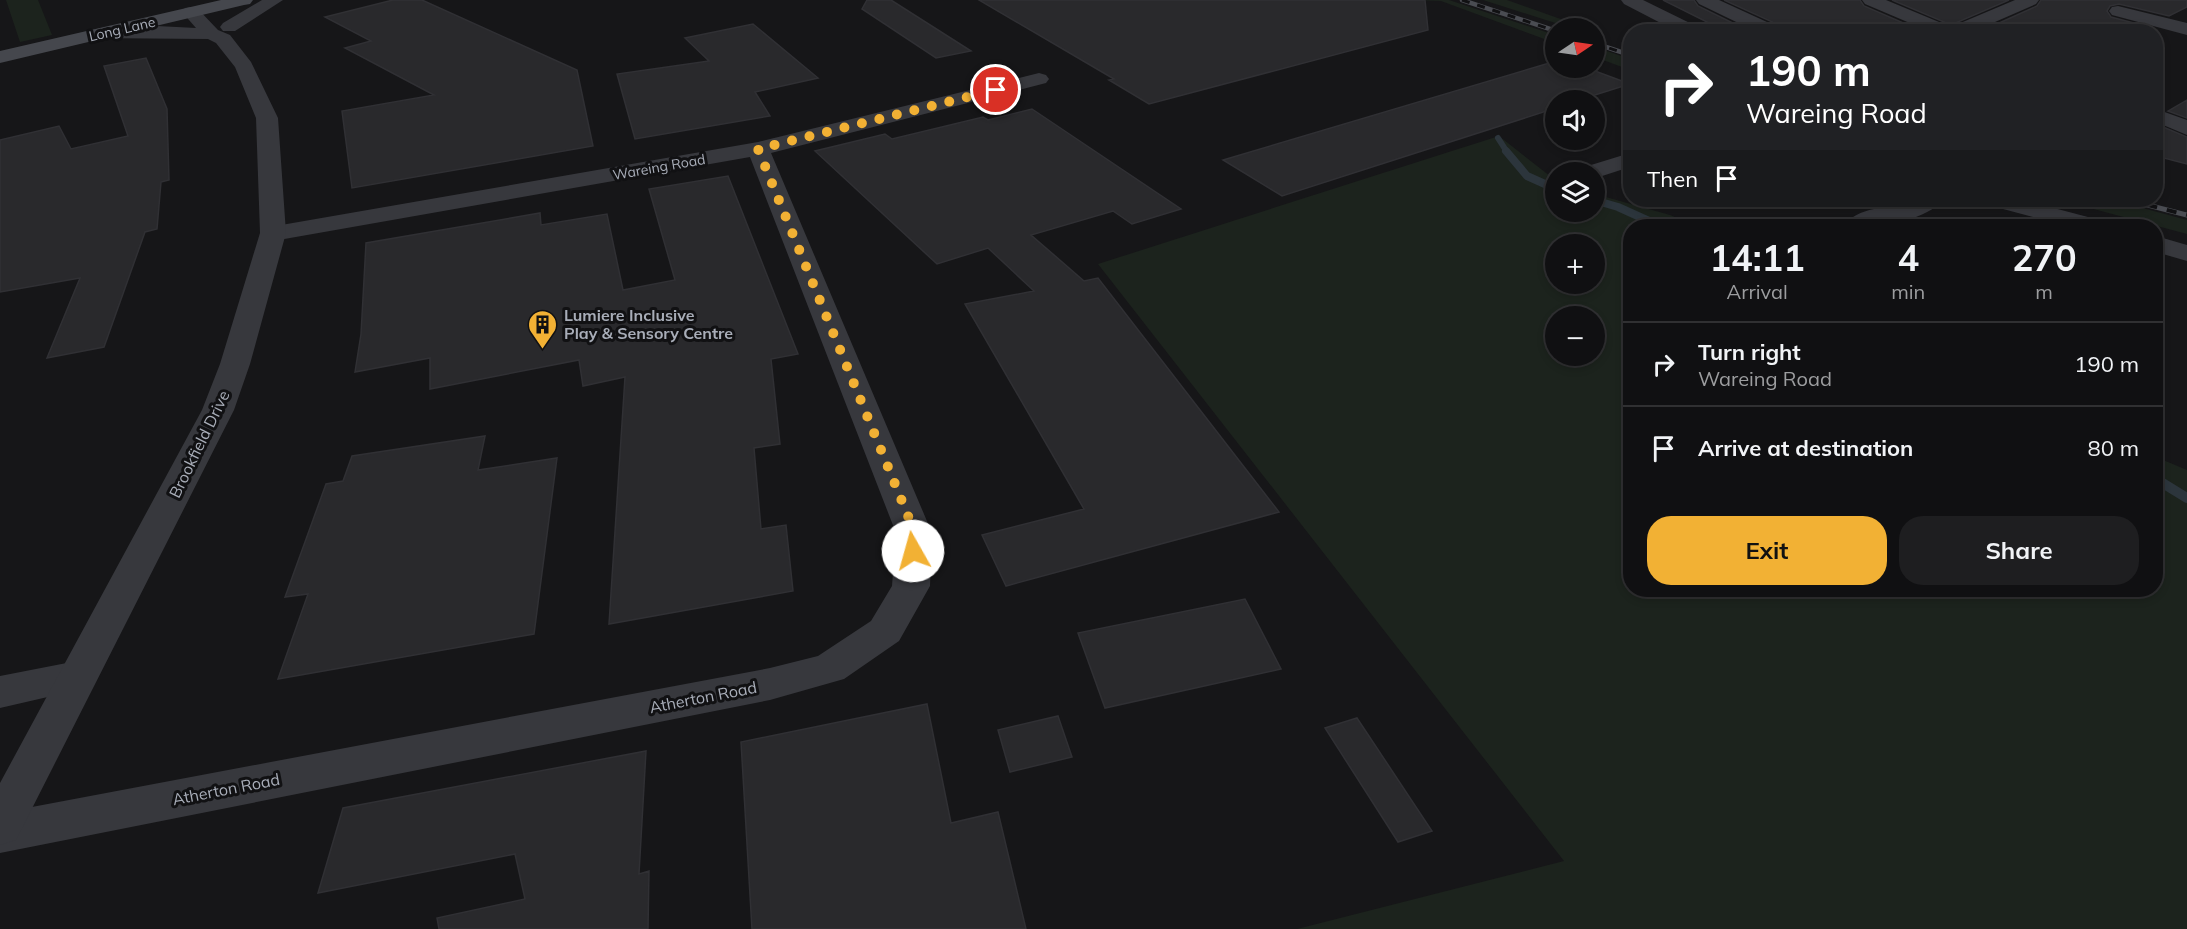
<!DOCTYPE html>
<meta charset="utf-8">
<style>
:root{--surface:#101012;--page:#1e1e20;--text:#f1f3f6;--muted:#9c9d9f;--line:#303032;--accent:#f2b134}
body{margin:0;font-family:Mulish,sans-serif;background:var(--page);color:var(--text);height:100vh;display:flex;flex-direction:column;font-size:22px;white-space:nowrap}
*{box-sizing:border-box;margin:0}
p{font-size:20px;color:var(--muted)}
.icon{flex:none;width:33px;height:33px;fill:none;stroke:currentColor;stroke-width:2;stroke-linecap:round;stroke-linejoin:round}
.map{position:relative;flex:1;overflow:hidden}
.sheet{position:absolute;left:1623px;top:219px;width:540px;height:378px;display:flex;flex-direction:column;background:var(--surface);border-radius:24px;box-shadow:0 3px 9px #0003,0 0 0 2px var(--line)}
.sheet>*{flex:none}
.guide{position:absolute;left:1623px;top:24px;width:540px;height:183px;border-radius:24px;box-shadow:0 3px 9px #0003,0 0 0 2px var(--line);background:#202124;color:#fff;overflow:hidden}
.needle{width:39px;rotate:77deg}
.tools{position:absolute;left:1545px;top:18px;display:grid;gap:12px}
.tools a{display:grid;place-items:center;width:60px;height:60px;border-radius:50%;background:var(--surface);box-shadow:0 3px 9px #0003,0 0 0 2px var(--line);font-size:30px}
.pin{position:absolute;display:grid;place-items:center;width:51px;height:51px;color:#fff;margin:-26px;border:3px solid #fff;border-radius:50%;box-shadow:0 2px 6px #0007}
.me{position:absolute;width:66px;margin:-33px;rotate:353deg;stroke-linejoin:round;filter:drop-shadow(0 0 4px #0008)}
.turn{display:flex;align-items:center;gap:21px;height:126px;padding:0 24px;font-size:27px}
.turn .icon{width:78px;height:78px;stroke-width:2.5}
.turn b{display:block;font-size:42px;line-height:51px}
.then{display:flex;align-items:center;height:57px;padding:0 24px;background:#0003;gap:12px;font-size:22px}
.eta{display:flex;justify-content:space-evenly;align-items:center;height:102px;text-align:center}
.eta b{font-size:36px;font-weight:700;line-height:42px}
.cta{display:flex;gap:12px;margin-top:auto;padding:12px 24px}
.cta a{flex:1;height:69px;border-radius:24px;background:var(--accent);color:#111;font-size:24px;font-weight:700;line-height:69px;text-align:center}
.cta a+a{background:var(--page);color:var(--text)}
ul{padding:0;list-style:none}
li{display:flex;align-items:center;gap:18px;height:84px;padding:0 24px;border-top:2px solid var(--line)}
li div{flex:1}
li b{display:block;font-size:22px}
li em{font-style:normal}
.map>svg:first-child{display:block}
.green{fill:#1c231d;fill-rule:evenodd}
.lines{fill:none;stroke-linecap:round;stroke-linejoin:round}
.stream-far2{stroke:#2c353c;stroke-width:6}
.stream-far1{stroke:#2c353c;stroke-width:8}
.stream{stroke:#2c353c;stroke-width:10}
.building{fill:#29292c;stroke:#303034;stroke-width:1.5}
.minor{fill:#37383d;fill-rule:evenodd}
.tertiary{fill:#37383d;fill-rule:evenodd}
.secondary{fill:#45474d;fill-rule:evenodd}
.rail-far1-casing{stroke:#4a4c52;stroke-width:4.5}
.rail-casing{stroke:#4a4c52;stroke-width:5}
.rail-far1{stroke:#111113;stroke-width:3;stroke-dasharray:8;stroke-linecap:butt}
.rail{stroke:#111113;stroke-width:4;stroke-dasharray:10;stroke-linecap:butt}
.route{stroke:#f2b134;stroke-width:10;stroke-dasharray:0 18}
.labels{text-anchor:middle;stroke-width:6;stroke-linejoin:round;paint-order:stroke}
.far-street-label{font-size:14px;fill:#a8adb8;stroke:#111113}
.poi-label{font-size:16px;font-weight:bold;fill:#a8adb8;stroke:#111113;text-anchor:start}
.street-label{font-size:16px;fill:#a8adb8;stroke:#111113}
</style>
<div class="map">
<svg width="2187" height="929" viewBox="0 0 2187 929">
<rect width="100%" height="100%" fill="#161618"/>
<path class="green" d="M6,0h32l14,35 -32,7z
M1413,0h36l106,35v8l-114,-42z
M1483,0h24l79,28h-15z
M1595,47l35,12v11l-35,-13z
M1499,136l56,44 1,32h38l1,-18 75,21 26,11h-66v364h526v-133l31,13v459h-890l267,-68 -466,-597zM1556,244h38v40h-38zM1556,316h38v40h-38z
M2060,200h53l74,20v14z"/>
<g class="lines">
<path class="stream-far2" d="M1498,138l9,14"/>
<path class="stream-far1" d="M1506,151l21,25 29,13
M1594,200l24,7 42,19"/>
<path class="stream" d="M2156,479l31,19"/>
</g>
<path class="building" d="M393,0h29l155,70 16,76 -241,42 -10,-77 92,-16 -89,-47 26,-7 -46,-24z
M867,0h24l80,51 -35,7 -74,-49z
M979,0h446l3,30 -279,74 -40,-24 5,-1z
M1663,0h31l4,6 53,26h-24z
M1724,0h136l4,6 60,26h-140l-3,-6z
M1892,0h117l-58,25z
M2041,0h146v7l-18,9 -50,-12 -9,2 -3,5 4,6 38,10 -9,5h-161l58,-26z
M753,24l65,54 -63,14 15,24 -135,23 -18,-65 92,-13 -24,-23z
M146,58l21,51 2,71 -8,2 -4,47 -12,3 -41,115 -57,11 33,-80 -80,14v-152l59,-14 12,23 57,-13 -24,-70z
M1556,61v7h31l43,16 -51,16h-23v8l-274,88 -59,-36z
M2187,100v18l-19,-7z
M1032,109l149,100 -49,15 -19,-13 -82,24 53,46 14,-3 181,234 -273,74 -24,-51 102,-26 -119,-205 69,-13 -46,-43 -51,16 -122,-113 70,-17 7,5 91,-22 5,3z
M2156,124l31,13v27l-31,-8z
M728,176l70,178 -27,5 9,85 -26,4 7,81 25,-4 7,66 -184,33 16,-247 -42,9 -4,-26 -149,29v-31l-75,14 6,-38 5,-91 174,-30 1,12 66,-11 16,76 52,-10 -26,-91z
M485,436l-7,34 79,-12 -23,176 -256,45 30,-85 -23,3 41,-113 17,-3 9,-25z
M1245,599l36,70 -176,39 -27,-75z
M927,704l24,119 47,-11 28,117h-274l-11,-187z
M1058,716l14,41 -62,15 -12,-42z
M1357,718l75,113 -34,11 -73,-114z
M646,751l-7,123 10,-3 -1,58h-209l-2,-11 88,-19 -10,-45 -197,39 25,-85z"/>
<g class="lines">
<path class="minor" d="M1621,0h22l57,28 2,4h-24l-54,-28z
M1696,0h23l61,28 2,4h-25l-58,-28z
M1862,0h24l65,27 64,-27h24l-3,4 -64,28h-41l-66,-28z
M2118,6l69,17v12l-75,-20 -3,-4 3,-4z
M1039,73l7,2 3,4 -3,4 -275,70 161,380 -2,53 -31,55 -55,38 -74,21 -770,153v-40l770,-145 48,-12 53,-35 21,-35 4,-53 -146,-376 -477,84 -9,-3 -4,-5 4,-5 494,-86z
M2156,109l31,11v15l-31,-13z
M1630,153v14l-31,10 -12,-7 4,-5z
M1915,200h27c-15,22 -74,29 -98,26 12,-19 46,-19 66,-23z
M1985,200h38l80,21 3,5h-39l-79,-21z
M2156,236l31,9v16l-31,-9z
M77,661l14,4 6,11 -6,11 -91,21v-32z"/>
<path class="tertiary" d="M262,0h21l-48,31h-12l-3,-4 3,-4z
M191,7l6,1 21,22 12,5 21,27 27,56 8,115 -36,131 -16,46 -218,430 -16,5v-62l202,-373 18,-46 40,-131 -4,-115 -21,-51 -19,-24 -8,-4 -116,-1 -2,-4 2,-4c33,-8 71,-3 104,-2l-14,-16 3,-4z"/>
<path class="secondary" d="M221,0h32l-3,4 -6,1 -244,58v-12z"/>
<defs>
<path id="rail-far1" d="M1462,0l94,31
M1594,43l36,12"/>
<path id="rail" d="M2128,200l59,15"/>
</defs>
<use href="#rail-far1" class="rail-far1-casing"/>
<use href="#rail" class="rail-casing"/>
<use href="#rail-far1" class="rail-far1"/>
<use href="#rail" class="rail"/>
</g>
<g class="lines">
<path class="route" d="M913,551l2,-18 -157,-384 238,-59"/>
</g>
<defs>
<symbol id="building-pin" viewBox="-11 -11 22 30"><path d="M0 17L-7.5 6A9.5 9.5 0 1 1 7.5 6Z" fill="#f2b134" stroke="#111113"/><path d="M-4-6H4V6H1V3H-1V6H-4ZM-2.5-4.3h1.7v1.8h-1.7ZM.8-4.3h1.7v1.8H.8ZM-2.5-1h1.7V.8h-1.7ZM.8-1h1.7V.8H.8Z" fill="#111"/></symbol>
</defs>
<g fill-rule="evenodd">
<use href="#building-pin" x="526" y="308" width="33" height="45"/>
</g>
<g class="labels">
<g class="far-street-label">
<text transform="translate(122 29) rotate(-13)" y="5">Long Lane</text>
<text transform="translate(659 167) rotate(-10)" y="5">Wareing Road</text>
</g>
<g class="poi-label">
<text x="564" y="321">Lumiere Inclusive<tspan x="564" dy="18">Play &amp; Sensory Centre</tspan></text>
</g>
<g class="street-label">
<text transform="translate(199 444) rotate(-64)" y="6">Brookfield Drive</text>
<text transform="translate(703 697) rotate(-11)" y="6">Atherton Road</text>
<text transform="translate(226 789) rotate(-11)" y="6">Atherton Road</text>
</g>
</g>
</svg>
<div class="tools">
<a><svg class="needle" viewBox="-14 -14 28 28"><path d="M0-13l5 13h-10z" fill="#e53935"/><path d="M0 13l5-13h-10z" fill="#9c9d9f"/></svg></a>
<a><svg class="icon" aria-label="sound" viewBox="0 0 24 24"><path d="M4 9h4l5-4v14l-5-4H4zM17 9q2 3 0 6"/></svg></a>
<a><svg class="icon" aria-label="layers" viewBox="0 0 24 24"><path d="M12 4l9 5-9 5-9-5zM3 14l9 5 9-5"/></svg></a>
<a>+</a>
<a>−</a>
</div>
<div class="pin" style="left:996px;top:90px;background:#d93025"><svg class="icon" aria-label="arrive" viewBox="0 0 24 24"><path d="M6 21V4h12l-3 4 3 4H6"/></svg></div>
<svg class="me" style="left:913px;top:551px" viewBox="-20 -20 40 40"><circle r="19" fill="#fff"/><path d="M0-13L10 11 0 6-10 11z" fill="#f2b134"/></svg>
<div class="guide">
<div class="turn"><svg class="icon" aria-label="right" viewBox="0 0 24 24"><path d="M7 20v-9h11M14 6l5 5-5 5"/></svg><div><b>190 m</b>Wareing Road</div></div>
<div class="then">Then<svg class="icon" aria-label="arrive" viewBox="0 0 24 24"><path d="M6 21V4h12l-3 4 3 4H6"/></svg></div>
</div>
<section class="sheet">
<div class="eta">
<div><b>14:11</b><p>Arrival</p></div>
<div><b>4</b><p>min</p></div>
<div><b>270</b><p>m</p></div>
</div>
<ul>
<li><svg class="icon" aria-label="right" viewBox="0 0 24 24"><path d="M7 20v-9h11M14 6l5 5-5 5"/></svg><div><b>Turn right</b><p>Wareing Road</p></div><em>190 m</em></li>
<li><svg class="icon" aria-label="arrive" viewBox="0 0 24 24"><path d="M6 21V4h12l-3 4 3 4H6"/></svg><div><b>Arrive at destination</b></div><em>80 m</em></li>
</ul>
<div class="cta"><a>Exit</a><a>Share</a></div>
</section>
</div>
